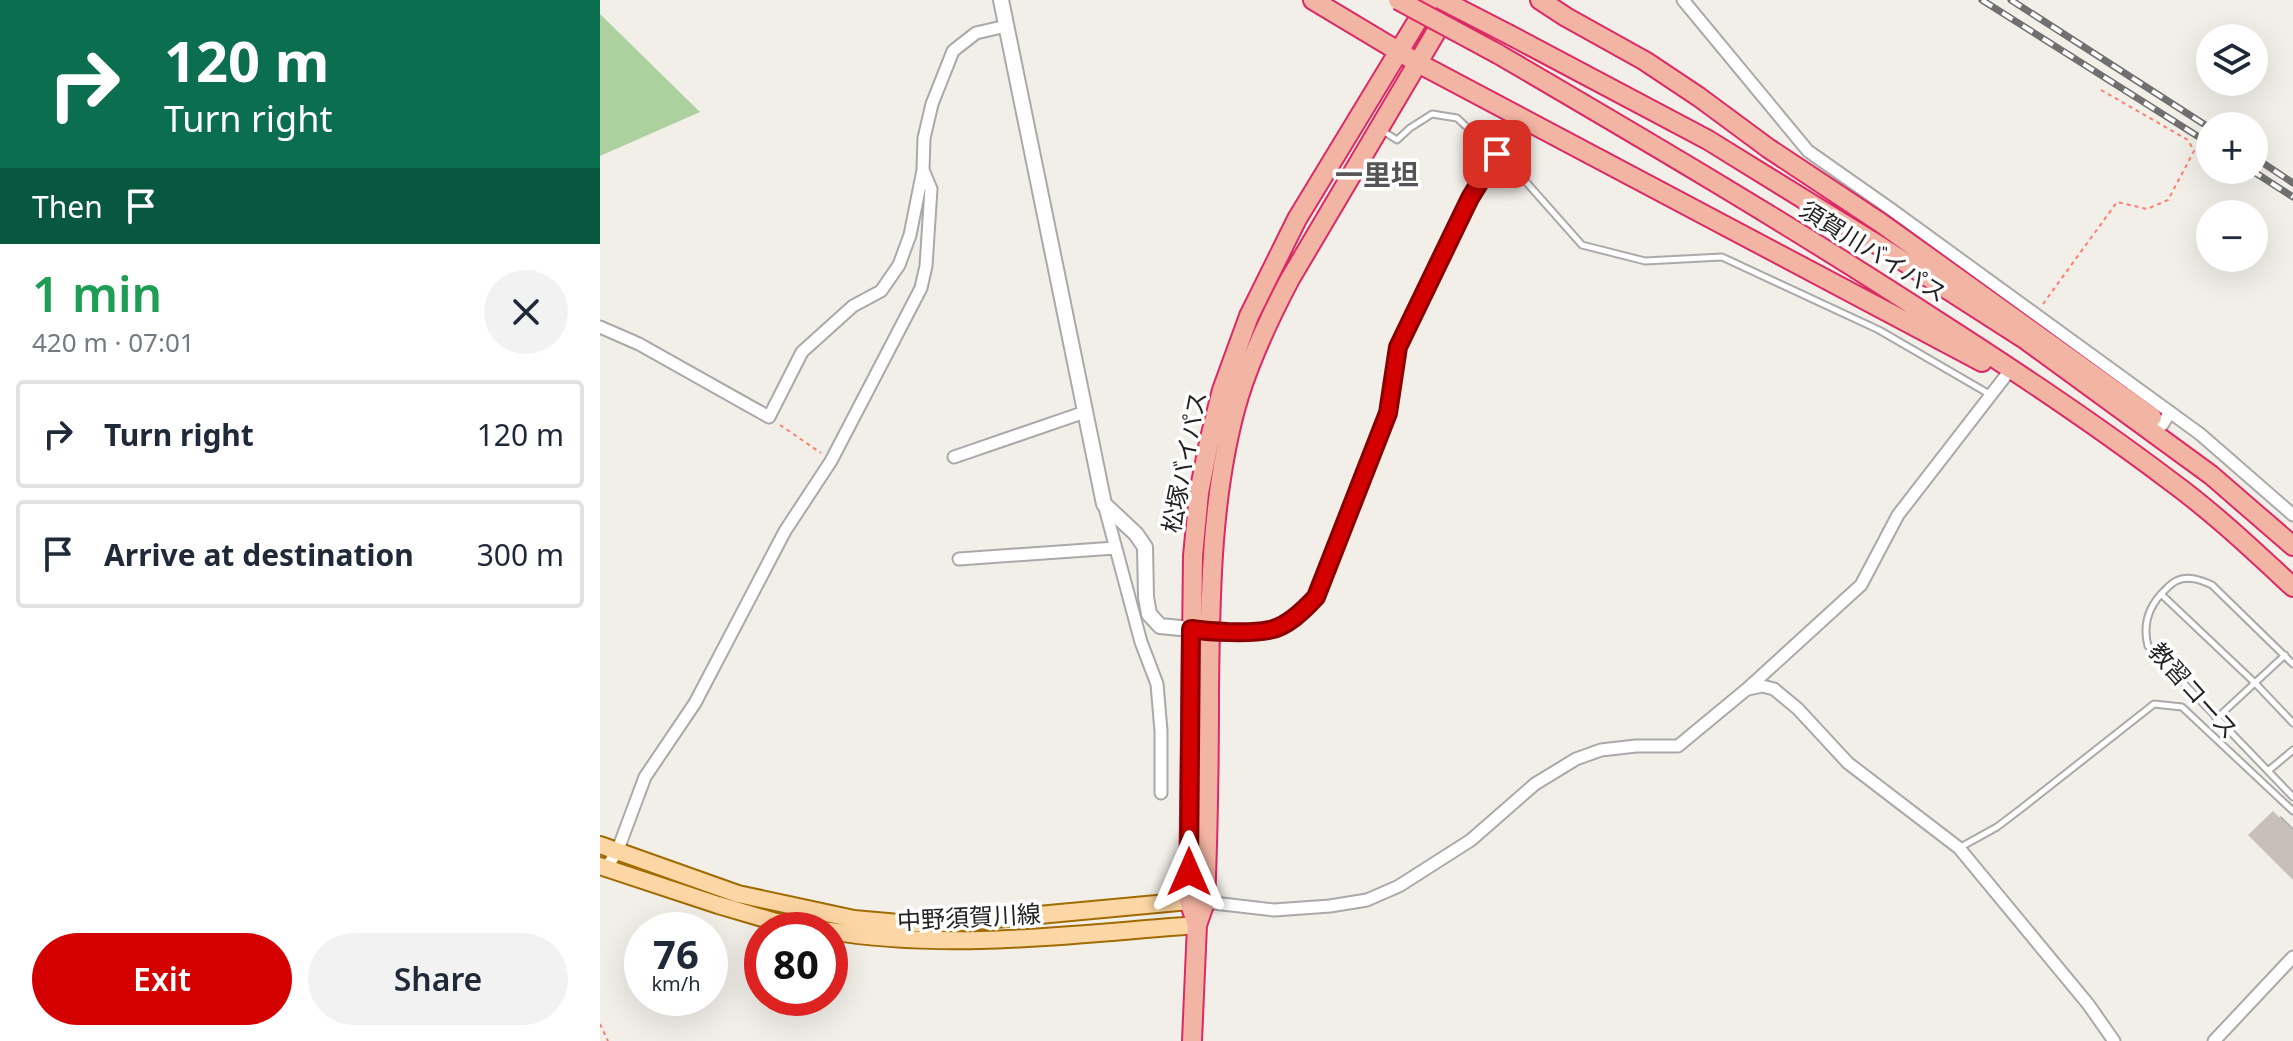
<!DOCTYPE html>
<meta charset="utf-8">
<style>
:root{--surface:#fff;--page:#f2f2f3;--text:#1f2937;--muted:#747a83;--line:#e0e1e3;--accent:#d40000}
body{margin:0;font-family:"Noto Sans","Noto Sans JP",sans-serif;background:var(--page);color:var(--text);height:100vh;display:flex;flex-direction:column;font-size:30px;white-space:nowrap}
*{box-sizing:border-box;margin:0}
p{font-size:26px;color:var(--muted)}
.icon{flex:none;width:44px;height:44px;fill:none;stroke:currentColor;stroke-width:2;stroke-linecap:round;stroke-linejoin:round}
.map{position:relative;flex:1;overflow:hidden}
.panel{display:flex;flex-direction:column;background:var(--surface);width:600px}
.panel>*{flex:none}
.top-card{background:#0b6e4f;color:#fff;overflow:hidden}
.controls{position:absolute;left:1596px;top:24px;display:grid;gap:16px}
.controls a{display:grid;place-items:center;width:72px;height:72px;border-radius:50%;background:var(--surface);box-shadow:0 8px 32px #0002;font-size:40px}
.speed{position:absolute;left:24px;top:912px;display:flex;gap:16px;font-size:40px;font-weight:700;text-align:center}
.speed>*{display:grid;place-content:center;width:104px;height:104px;border-radius:50%;background:var(--surface);box-shadow:0 8px 32px #0002;line-height:1}
.speed small{font-size:20px;font-weight:400}
.speed .limit{border:12px solid #d22;background:#fff;color:#111}
.pin{position:absolute;display:grid;place-items:center;width:68px;height:68px;color:#fff;margin:-34px;border-radius:16px;box-shadow:0 4px 12px #0006}
.me{position:absolute;width:88px;margin:-44px;rotate:0deg;stroke-linejoin:round;filter:drop-shadow(0 0 6px #0008)}
.turn{display:flex;align-items:center;gap:28px;height:168px;padding:0 32px;font-size:36px}
.turn .icon{width:104px;height:104px;stroke-width:2.5}
.turn b{display:block;font-size:56px;line-height:68px}
.then{display:flex;align-items:center;height:76px;padding:0 32px;background:#0003;gap:16px;font-size:30px}
.round{display:grid;place-items:center;flex:none;width:84px;height:84px;border-radius:42px;background:var(--page)}
.summary{display:flex;align-items:center;justify-content:space-between;height:136px;padding:0 32px}
h1{font-size:48px;font-weight:600;line-height:60px;color:#1e9e55}
.action{display:flex;gap:16px;margin-top:auto;padding:16px 32px}
.action a{flex:1;height:92px;border-radius:48px;background:var(--accent);color:#fff;font-size:32px;font-weight:600;line-height:92px;text-align:center}
.action a+a{background:var(--page);color:var(--text)}
ul{padding:0;list-style:none}
li{display:flex;align-items:center;gap:24px;height:108px;margin:0 16px 12px;padding:0 16px;border:4px solid var(--line);border-radius:8px}
li div{flex:1}
li b{display:block;font-size:30px}
li em{font-style:normal}
main{display:flex;flex:1;min-height:0}
.map>svg:first-child{display:block}
.forest{fill:#add19e}
.building{fill:#c7bfb8;filter:url(#shadow)}
.lines{fill:none;stroke-linecap:round;stroke-linejoin:round}
.service-casing{stroke:#a9a9a9;stroke-width:9}
.minor-casing{stroke:#a9a9a9;stroke-width:15}
.tertiary-casing{stroke:#a9a9a9;stroke-width:18}
.primary-casing{stroke:#a06b00;stroke-width:20}
.trunk-casing{stroke:#dc2a67;stroke-width:22}
.path{stroke:#fa8072;stroke-width:2;stroke-dasharray:4 4;stroke-linecap:butt}
.service{stroke:#fff;stroke-width:5}
.minor{stroke:#fff;stroke-width:11}
.tertiary{stroke:#fff;stroke-width:14}
.primary{stroke:#fcd6a4;stroke-width:16}
.trunk{stroke:#f2b4a3;stroke-width:18}
.rail-casing{stroke:#707070;stroke-width:7}
.rail{stroke:#fff;stroke-width:4;stroke-dasharray:12;stroke-linecap:butt}
.trunk-bridge-casing{stroke:#dc2a67;stroke-width:22;stroke-linecap:butt}
.trunk-bridge{stroke:#f2b4a3;stroke-width:18}
.route-casing{stroke:#8a0000;stroke-width:20}
.route{stroke:#d40000;stroke-width:14}
.labels{text-anchor:middle;stroke-width:7;stroke-linejoin:round;paint-order:stroke}
.street-label{font-size:24px;fill:#222;stroke:#fff}
.quarter-label{font-size:28px;font-weight:bold;fill:#555;stroke:#fff}
</style>
<main>
<section class="panel">
<div class="top-card">
<div class="turn"><svg class="icon" aria-label="right" viewBox="0 0 24 24"><path d="M7 20v-9h11M14 6l5 5-5 5"/></svg><div><b>120 m</b>Turn right</div></div>
<div class="then">Then<svg class="icon" aria-label="arrive" viewBox="0 0 24 24"><path d="M6 21V4h12l-3 4 3 4H6"/></svg></div>
</div>
<div class="summary"><div><h1>1 min</h1><p>420 m · 07:01</p></div><a class="round"><svg class="icon" aria-label="close" viewBox="0 0 24 24"><path d="M6 6l12 12M18 6L6 18"/></svg></a></div>
<ul>
<li><svg class="icon" aria-label="right" viewBox="0 0 24 24"><path d="M7 20v-9h11M14 6l5 5-5 5"/></svg><div><b>Turn right</b></div><em>120 m</em></li>
<li><svg class="icon" aria-label="arrive" viewBox="0 0 24 24"><path d="M6 21V4h12l-3 4 3 4H6"/></svg><div><b>Arrive at destination</b></div><em>300 m</em></li>
</ul>
<div class="action"><a>Exit</a><a>Share</a></div>
</section>
<div class="map">
<svg width="1693" height="1041" viewBox="0 0 1693 1041">
<defs>
<filter id="shadow"><feDropShadow dx="8" dy="5" stdDeviation="0" flood-color="#0004"/></filter>
</defs>
<rect width="100%" height="100%" fill="#f2efe9"/>
<path class="forest" d="M0,14l100,98 -100,44z"/>
<path class="building" d="M1673,811l20,20v49l-45,-45z"/>
<g class="lines">
<defs>
<path id="service" d="M783,131l14,9 13,-12 22,-14 25,4 70,65 55,62 63,16 77,-4 157,73 112,65
M1561,594l94,89 38,40
M615,631c48,0 66,5 101,-34l72,-184 10,-66 72,-149 27,-44
M1693,664l-81,-79c-11,-5 -24,-10 -36,-4 -4,2 -7,5 -10,8 -17,16 -24,34 -18,57l145,151
M1616,719l69,-64
M1668,771l25,-21
M1359,848l38,-21 25,-19 132,-104 28,3 111,104"/>
<path id="minor" d="M1083,0l125,151 84,59 308,224 93,81
M0,327l39,17 130,73 33,-65 51,-46 28,-15 18,-26 11,-30 13,-65 1,-32 8,-34 21,-53 23,-18 30,-7
M1562,425l8,-13
M354,457l131,-45
M504,504l37,138 16,42 4,47v62
M359,559l156,-11
M1148,689l14,-3 12,3 24,20 50,54 111,85 129,156 26,37
M6,868l11,-16 28,-75 50,-74 90,-172 46,-70 90,-173 5,-22 5,-77 -8,-19
M605,902l69,8 56,-4 37,-6 32,-14 72,-46 64,-56 41,-25 25,-9 35,-4h42l69,-57 114,-104 37,-70 113,-146
M1614,1041l79,-84"/>
<path id="tertiary" d="M401,0l103,504 32,30 9,13 1,50 3,17 11,12 41,4"/>
<path id="primary" d="M0,845l138,49 116,25 45,4h54l236,-22 13,1
M0,866l118,39 58,17 49,8
M230,931c121,20 245,3 367,-6"/>
<path id="trunk" d="M713,0l105,63 564,299
M940,0l26,17 79,44 54,36 69,51 113,75 271,194
M910,35l198,105 170,105 148,95 185,135 82,71
M898,54c149,87 297,174 441,268 78,50 156,102 230,158 44,32 84,70 124,107
M597,925l-8,-24 4,-345 6,-63 10,-51 13,-52 27,-74 48,-97 133,-219
M592,1041l5,-116 8,-23c3,-70 4,-141 4,-212 1,-96 2,-201 30,-294 13,-41 31,-79 51,-117l165,-279"/>
</defs>
<use href="#service" class="service-casing"/>
<use href="#minor" class="minor-casing"/>
<use href="#tertiary" class="tertiary-casing"/>
<use href="#primary" class="primary-casing"/>
<use href="#trunk" class="trunk-casing"/>
<path class="path" d="M1443,304l74,-102 30,7 21,-9 26,-49 -6,-11 -87,-50
M180,425l41,28
M0,1024l8,17"/>
<use href="#service" class="service"/>
<use href="#minor" class="minor"/>
<use href="#tertiary" class="tertiary"/>
<use href="#primary" class="primary"/>
<use href="#trunk" class="trunk"/>
<defs>
<path id="rail" d="M1382,0l228,144
M1411,0l199,128
M1654,157l39,26
M1651,170l42,27"/>
</defs>
<use href="#rail" class="rail-casing"/>
<use href="#rail" class="rail"/>
<defs>
<path id="trunk-bridge" d="M798,0l100,54
M842,0l68,35"/>
</defs>
<use href="#trunk-bridge" class="trunk-bridge-casing"/>
<use href="#trunk-bridge" class="trunk-bridge"/>
</g>
<g class="lines">
<defs>
<path id="route" d="M589,872l2,-243c20,3 59,5 78,1 18,-3 35,-20 47,-33l72,-184 10,-66 72,-149 27,-44"/>
</defs>
<use href="#route" class="route-casing"/>
<use href="#route" class="route"/>
</g>
<g class="labels">
<g class="street-label">
<text transform="translate(1273 252) rotate(32)" y="8">須賀川バイパス</text>
<text transform="translate(585 462) rotate(-79)" y="8">松塚バイパス</text>
<text transform="translate(1593 691) rotate(48)" y="8">教習コース</text>
<text transform="translate(369 918) rotate(-3)" y="8">中野須賀川線</text>
</g>
<g class="quarter-label">
<text x="777" y="185">一里坦</text>
</g>
</g>
</svg>
<div class="controls">
<a><svg class="icon" aria-label="layers" viewBox="0 0 24 24"><path d="M12 4l9 5-9 5-9-5zM3 14l9 5 9-5"/></svg></a>
<a>+</a>
<a>−</a>
</div>
<div class="speed"><div>76<small>km/h</small></div><div class="limit">80</div></div>
<div class="pin" style="left:897px;top:154px;background:#d93025"><svg class="icon" aria-label="arrive" viewBox="0 0 24 24"><path d="M6 21V4h12l-3 4 3 4H6"/></svg></div>
<svg class="me" style="left:589px;top:872px" viewBox="-20 -20 40 40"><path d="M0-17L14 15 0 8-14 15z" fill="#d40000" stroke="#fff" stroke-width="4"/></svg>
</div>
</main>
